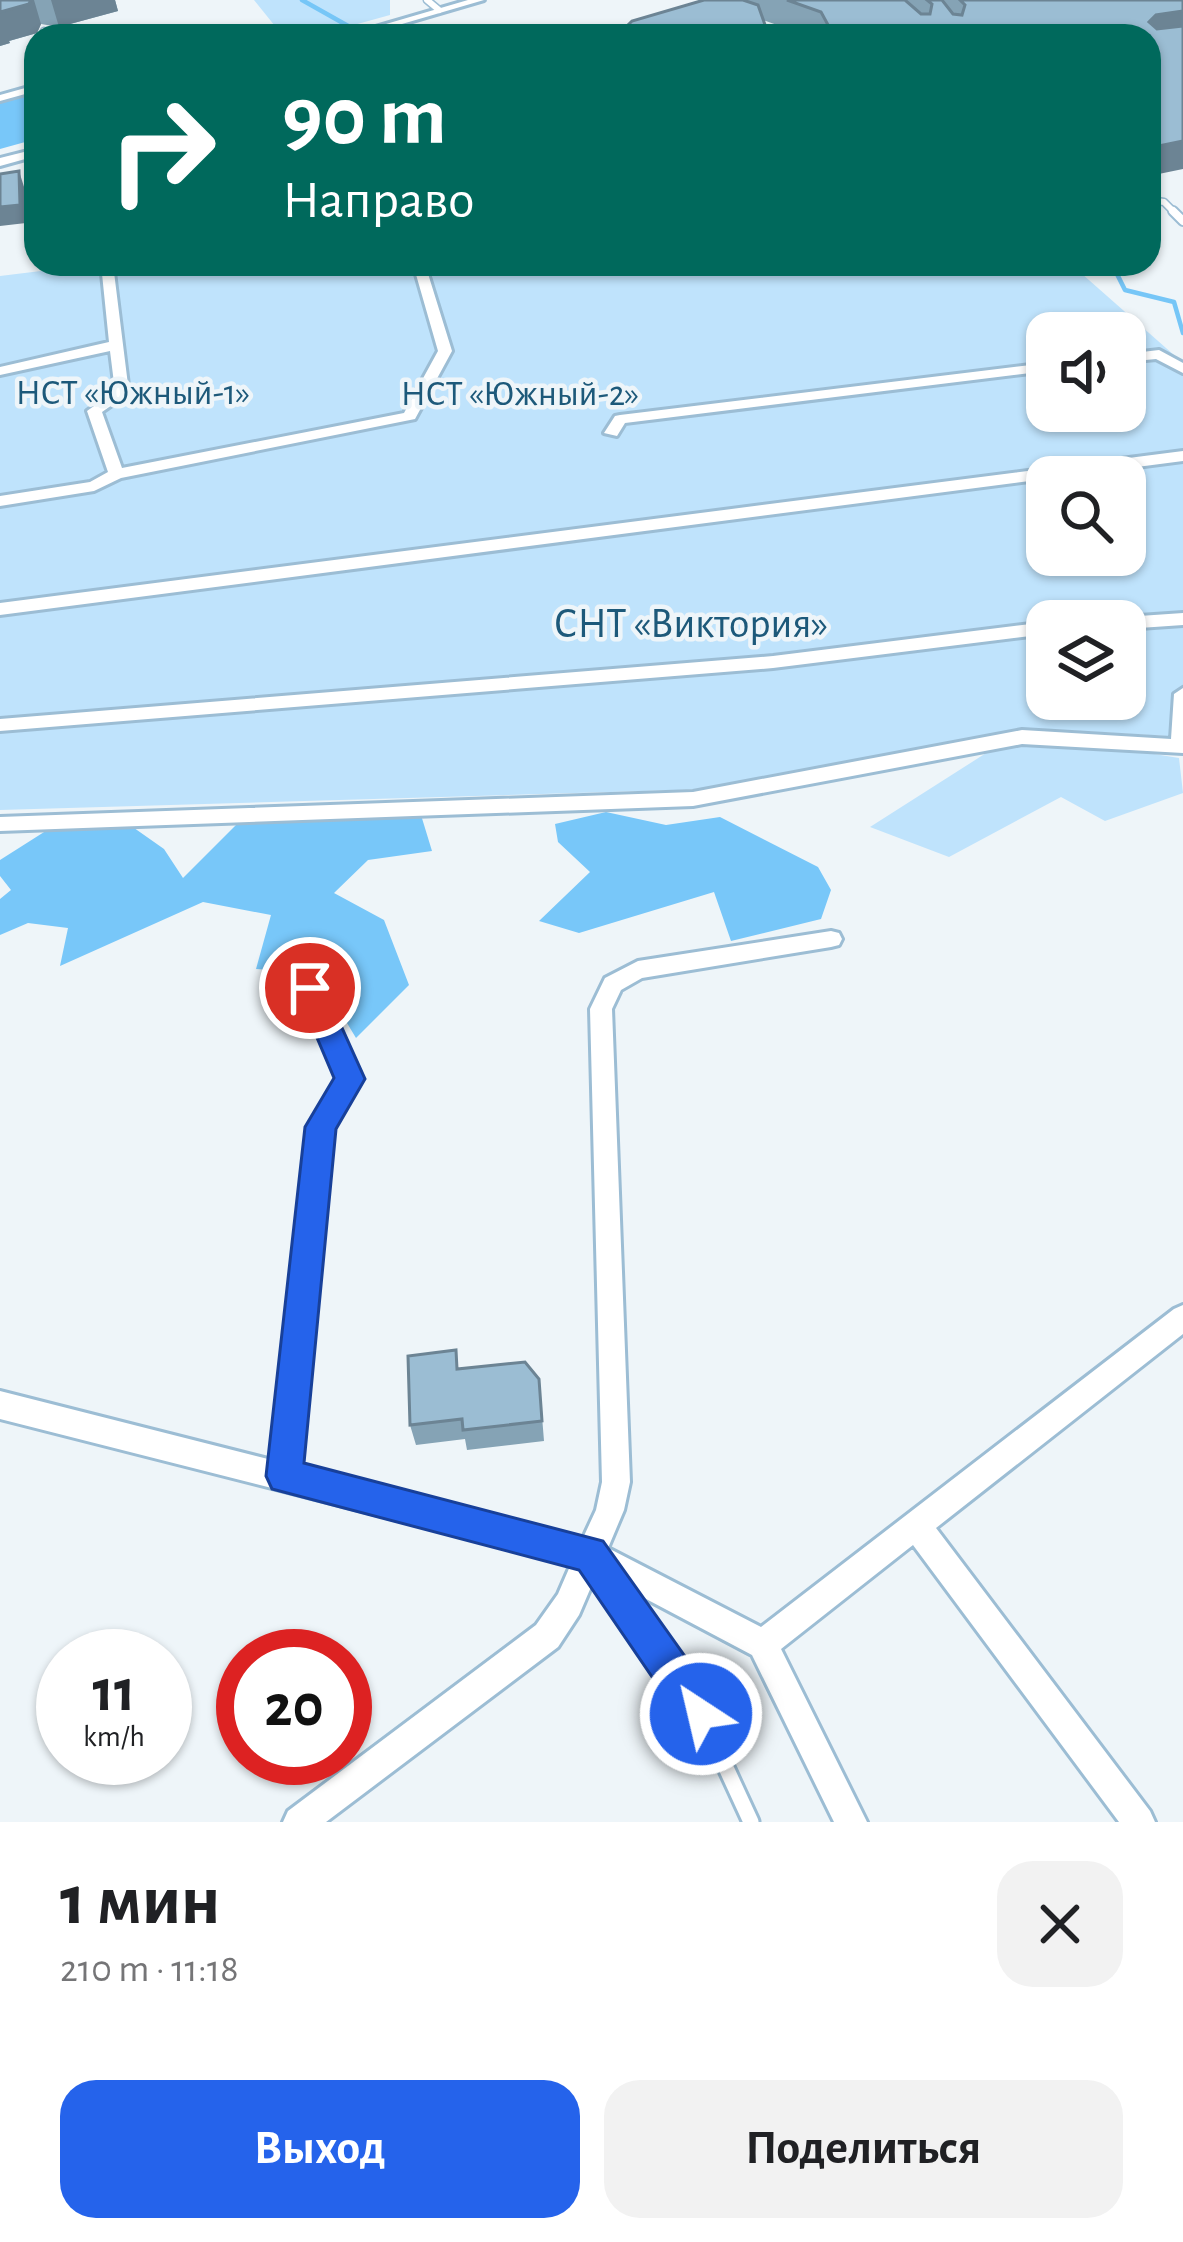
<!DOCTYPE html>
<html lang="ru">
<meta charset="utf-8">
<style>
:root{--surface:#fff;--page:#f2f2f2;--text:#202124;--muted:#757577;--accent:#2563eb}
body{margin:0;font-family:"Alegreya Sans",sans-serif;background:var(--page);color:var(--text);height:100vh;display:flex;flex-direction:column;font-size:45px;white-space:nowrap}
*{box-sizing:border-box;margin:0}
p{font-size:39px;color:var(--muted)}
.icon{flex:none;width:66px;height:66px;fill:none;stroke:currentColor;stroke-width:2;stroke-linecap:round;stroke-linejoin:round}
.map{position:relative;height:1822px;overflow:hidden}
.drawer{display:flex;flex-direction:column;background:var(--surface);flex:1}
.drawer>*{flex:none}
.hud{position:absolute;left:24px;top:24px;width:1137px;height:252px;border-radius:36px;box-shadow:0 3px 9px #0004;background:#00695c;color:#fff;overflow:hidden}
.tools{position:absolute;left:1026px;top:312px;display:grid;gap:24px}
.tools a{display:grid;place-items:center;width:120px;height:120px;border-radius:24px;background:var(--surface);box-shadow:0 3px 9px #0004;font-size:60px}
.speed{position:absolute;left:36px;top:1629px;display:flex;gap:24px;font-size:60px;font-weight:700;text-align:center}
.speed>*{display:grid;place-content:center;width:156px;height:156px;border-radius:50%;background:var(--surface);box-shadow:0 3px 9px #0004;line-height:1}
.speed small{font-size:30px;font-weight:400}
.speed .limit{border:18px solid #d22;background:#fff;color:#111}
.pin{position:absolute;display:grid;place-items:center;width:102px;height:102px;color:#fff;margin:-51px;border:6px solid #fff;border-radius:50%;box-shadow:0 3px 12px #0007}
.me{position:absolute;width:132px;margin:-66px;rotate:325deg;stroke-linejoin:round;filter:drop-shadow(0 0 9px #0008)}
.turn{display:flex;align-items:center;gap:42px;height:252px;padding:0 60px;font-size:54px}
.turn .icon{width:156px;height:156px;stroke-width:2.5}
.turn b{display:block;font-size:84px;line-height:102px}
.round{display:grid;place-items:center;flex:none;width:126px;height:126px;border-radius:36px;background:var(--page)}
.overview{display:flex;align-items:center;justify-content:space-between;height:204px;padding:0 60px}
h1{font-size:72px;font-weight:700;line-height:90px}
.cta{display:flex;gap:24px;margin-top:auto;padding:24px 60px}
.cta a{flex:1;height:138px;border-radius:36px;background:var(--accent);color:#fff;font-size:48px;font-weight:700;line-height:138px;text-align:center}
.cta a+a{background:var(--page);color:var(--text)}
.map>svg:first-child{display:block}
.green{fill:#bfe3fc;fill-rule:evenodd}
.forest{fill:#78c7f9}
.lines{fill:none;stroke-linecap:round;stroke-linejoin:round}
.stream{stroke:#76c6f7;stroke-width:4.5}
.lane-far2-casing{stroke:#9cbdd4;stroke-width:9}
.lane-far1-casing{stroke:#9cbdd4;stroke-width:12}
.lane-casing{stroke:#9cbdd4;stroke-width:21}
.street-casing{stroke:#9cbdd4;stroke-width:6}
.lane-far2{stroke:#fff;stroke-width:6}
.lane-far1{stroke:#fff;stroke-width:8}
.lane{stroke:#fff;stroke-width:15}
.street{fill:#fff;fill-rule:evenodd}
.wall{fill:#85a3b5}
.shaded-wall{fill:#6c8494}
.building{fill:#9bbdd3;stroke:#6c8494;stroke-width:3}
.route{fill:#2563eb;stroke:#184099;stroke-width:3}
.labels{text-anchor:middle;stroke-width:9;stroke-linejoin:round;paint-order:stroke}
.far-park-label{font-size:36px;fill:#1d597a;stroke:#eef5f9}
.park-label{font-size:42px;fill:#1d597a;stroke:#eef5f9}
</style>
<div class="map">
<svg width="1183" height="1822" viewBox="0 0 1183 1822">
<rect width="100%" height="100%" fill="#eef5f9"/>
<path class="green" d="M254,0h136v15l-76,21h-31z
M98,264h880l21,8 74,-6 110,97v374l-156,-9 -316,61 -711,21v-534zM1047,333h78v78h-78zM1047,477h78v78h-78zM1047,621h78v78h-78z
M1099,745l80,13 4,35 -78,28 -44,-24 -112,60 -79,-30 124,-79z"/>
<path class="forest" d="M36,90v49l-36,10v-49z
M606,812l60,13 54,-8 98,50 13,23 -10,29 -90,22 -17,-49 -135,41 -40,-12 51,-49 -32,-30 -3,-18z
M421,815l11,36 -64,9 -34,33 50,27 25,65 -53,53 -39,-65 -61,-4 15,-54 -68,-13 -143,64 8,-38 -40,-5 -28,12v-36l11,-9 -11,-14v-16l52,-33 75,-4 37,26 19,29 59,-59z"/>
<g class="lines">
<path class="stream" d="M302,0l64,36
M1107,264l6,2 12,24 49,12 9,31"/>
<defs>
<path id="lane-far2" d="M427,0l12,10
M758,28l32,8
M44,31l20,5
M1149,200l15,2 12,12"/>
<path id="lane-far1" d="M1173,211l10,10"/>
<path id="lane" d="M600,1569l105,153 46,100"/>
<path id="street" d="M468,0h16l-123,36h-16z
M36,85v6l-36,10v-6z
M36,149v7l-36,10v-8z
M101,264h12l16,129 -27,19 20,56 282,-55 34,-62 -25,-87h12l27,87 -37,68 -294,59 -27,13 -94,15v-10l90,-14 18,-10 -21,-61 28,-20 -5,-40 -110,24v-8l109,-25z
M1159,350l24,13v10l-27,-14 -31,3v-8z
M1047,363v8l-422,52 -8,13 -13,-3 11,-17 5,-1z
M1183,451v10l-1183,154v-12z
M1183,613v12l-58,4v-8h-7l7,-4z
M1047,622v12l-274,34 -773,63v-12l773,-63z
M1183,688v65l-161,-9 -329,62 -693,25v-14l693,-25 329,-62 149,9 3,-45z
M831,931l8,2 3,6 -3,6 -8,2 -189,31 -21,12 -9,19 18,473 -6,28 -16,38 153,79 413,-318 9,-4v29l-247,194 214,283 5,11h-36l-206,-277 -132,104 86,173h-33l-82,-167 -155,-82 -18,42 -21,32 -232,175h-43l5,-11 248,-186 22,-31 13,-30 -571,-145v-28l272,69 37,-333 29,-49 -39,-90 3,-6h16l44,97 -29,50 -34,337 284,72 13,-28 6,-28 -12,-473 15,-31 33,-17z"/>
</defs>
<use href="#lane-far2" class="lane-far2-casing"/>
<use href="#lane-far1" class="lane-far1-casing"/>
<use href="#lane" class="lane-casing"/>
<use href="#street" class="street-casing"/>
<use href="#lane-far2" class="lane-far2"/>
<use href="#lane-far1" class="lane-far1"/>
<use href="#lane" class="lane"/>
<use href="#street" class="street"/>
</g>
<path class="wall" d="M0,0h115l3,11 -59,16 -18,-3 -4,9 -28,8 1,2 -10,3z
M748,0h435l-34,36h-341l-45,-16 6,16h-145v-7l124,-27z
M539,1379l5,62 -77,9 -2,-11 -49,6 -6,-20z"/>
<path class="shaded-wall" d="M31,0h3l7,24 -4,9 -28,8 1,2 -10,3v-34z
M51,0h64l3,11 -59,16z
M1183,11v27l-34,4v-20l7,-7z
M1183,141v28l-34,7v-28z
M19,171l6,19 1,33 -26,3v-19z"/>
<path class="building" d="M0,0h31l-2,4 -29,8z
M704,0h39l15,5 11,31h-143l-2,-7 8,-8z
M787,0h118l16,14h9l2,-10 -5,-4h15l11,14 9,1 3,-10 -5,-5h223v11l-27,4 -7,7 8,7 26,-3v115l-34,7v-112h-315l-13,-24z
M19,171l1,34 -20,2v-33z
M456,1350l1,19 68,-7 14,17 3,42 -79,9 -1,-11 -52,6 -2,-69z"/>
<path class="route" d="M310,976l10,3 45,100 -29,50 -32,334 299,78 113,159 6,14 -6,14 -15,6 -14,-6 -108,-158 -307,-81 -6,-13 39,-349 29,-49 -38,-90 4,-9z"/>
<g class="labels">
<g class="far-park-label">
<text x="133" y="404">НСТ «Южный-1»</text>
<text x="520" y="405">НСТ «Южный-2»</text>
</g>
<g class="park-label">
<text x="691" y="637">СНТ «Виктория»</text>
</g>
</g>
</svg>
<div class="tools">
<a><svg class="icon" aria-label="sound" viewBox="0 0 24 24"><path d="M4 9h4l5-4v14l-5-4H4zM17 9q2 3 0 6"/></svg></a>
<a><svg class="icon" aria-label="search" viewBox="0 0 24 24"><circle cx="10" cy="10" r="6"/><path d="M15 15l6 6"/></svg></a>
<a><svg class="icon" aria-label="layers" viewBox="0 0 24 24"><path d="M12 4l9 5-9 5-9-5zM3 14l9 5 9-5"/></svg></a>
</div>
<div class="speed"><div>11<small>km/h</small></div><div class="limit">20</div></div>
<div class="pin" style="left:310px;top:988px;background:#d93025"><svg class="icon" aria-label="arrive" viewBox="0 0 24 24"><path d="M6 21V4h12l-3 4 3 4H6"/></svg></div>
<svg class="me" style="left:701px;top:1714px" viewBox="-20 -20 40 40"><circle r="17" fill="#2563eb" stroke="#fff" stroke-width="3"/><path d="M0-11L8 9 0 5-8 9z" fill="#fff"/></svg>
<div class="hud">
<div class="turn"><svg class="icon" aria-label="right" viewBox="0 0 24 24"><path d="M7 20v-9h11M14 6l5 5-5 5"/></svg><div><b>90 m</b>Направо</div></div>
</div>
</div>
<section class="drawer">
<div class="overview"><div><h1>1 мин</h1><p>210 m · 11:18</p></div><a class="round"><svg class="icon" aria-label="close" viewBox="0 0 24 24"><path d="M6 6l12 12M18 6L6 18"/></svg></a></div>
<div class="cta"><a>Выход</a><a>Поделиться</a></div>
</section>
